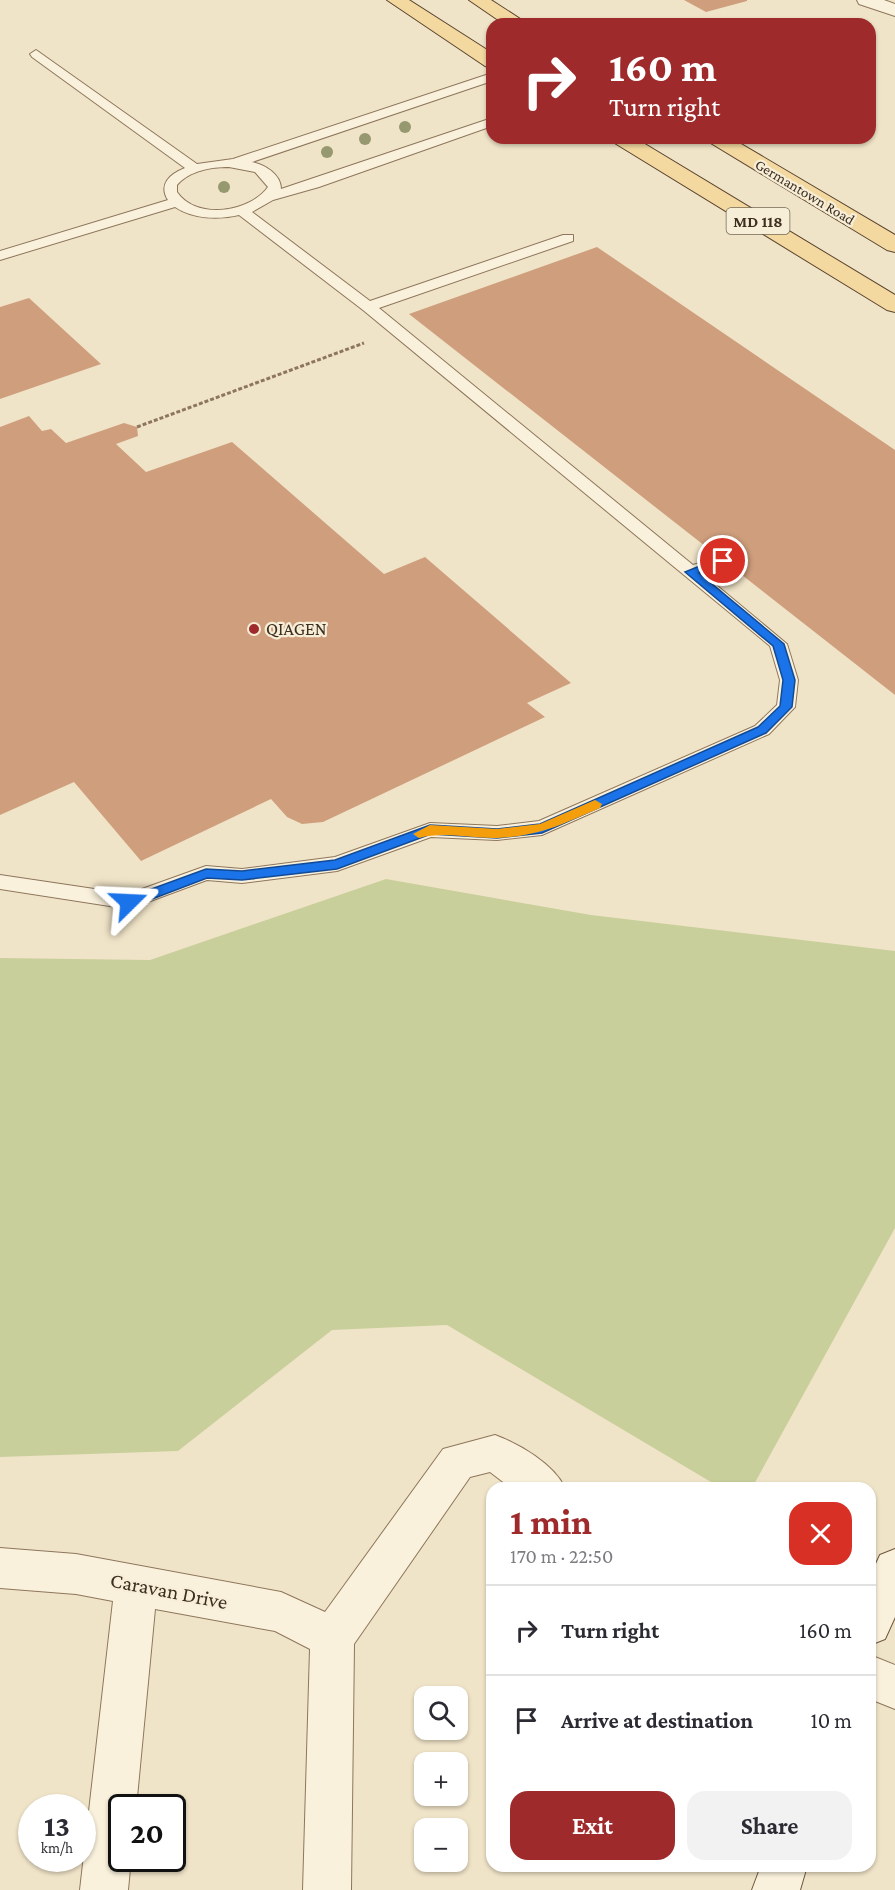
<!DOCTYPE html>
<meta charset="utf-8">
<style>
:root{--surface:#fff;--page:#f2f2f3;--text:#2b2b33;--muted:#7c7c81;--line:#e1e1e2;--accent:#9e2a2b}
body{margin:0;font-family:"Crimson Pro",serif;background:var(--page);color:var(--text);height:100vh;display:flex;flex-direction:column;font-size:22px;white-space:nowrap}
*{box-sizing:border-box;margin:0}
p{font-size:20px;color:var(--muted)}
.icon{flex:none;width:33px;height:33px;fill:none;stroke:currentColor;stroke-width:2;stroke-linecap:round;stroke-linejoin:round}
.map{position:relative;flex:1;overflow:hidden}
.panel{position:absolute;left:486px;top:1482px;width:390px;height:390px;display:flex;flex-direction:column;background:var(--surface);border-radius:18px;box-shadow:0 2px 4px #0004}
.panel>*{flex:none}
.top-card{position:absolute;left:486px;top:18px;width:390px;height:126px;border-radius:18px;box-shadow:0 2px 4px #0004;background:#9e2a2b;color:#fff;overflow:hidden}
.fabs{position:absolute;left:414px;top:1686px;display:grid;gap:12px}
.fabs a{display:grid;place-items:center;width:54px;height:54px;border-radius:12px;background:var(--surface);box-shadow:0 2px 4px #0004;font-size:30px}
.speed{position:absolute;left:18px;top:1794px;display:flex;gap:12px;font-size:30px;font-weight:700;text-align:center}
.speed>*{display:grid;place-content:center;width:78px;height:78px;border-radius:50%;background:var(--surface);box-shadow:0 2px 4px #0004;line-height:1}
.speed small{font-size:15px;font-weight:400}
.speed .limit{border:3px solid #111;border-radius:9px;background:#fff;color:#111}
.pin{position:absolute;display:grid;place-items:center;width:51px;height:51px;color:#fff;margin:-26px;border:3px solid #fff;border-radius:50%;box-shadow:0 2px 6px #0007}
.me{position:absolute;width:66px;margin:-33px;rotate:69deg;stroke-linejoin:round;filter:drop-shadow(0 0 4px #0008)}
.turn{display:flex;align-items:center;gap:21px;height:126px;padding:0 24px;font-size:27px}
.turn .icon{width:78px;height:78px;stroke-width:2.5}
.turn b{display:block;font-size:42px;line-height:51px}
.round{display:grid;place-items:center;flex:none;width:63px;height:63px;border-radius:18px;background:var(--page)}
.headline{display:flex;align-items:center;justify-content:space-between;height:102px;padding:0 24px}
h1{font-size:36px;font-weight:700;line-height:45px;color:var(--accent)}
.action{display:flex;gap:12px;margin-top:auto;padding:12px 24px}
.action a{flex:1;height:69px;border-radius:18px;background:var(--accent);color:#fff;font-size:24px;font-weight:700;line-height:69px;text-align:center}
.action a+a{background:var(--page);color:var(--text)}
ul{padding:0;list-style:none}
li{display:flex;align-items:center;gap:18px;height:90px;padding:0 24px;border-top:2px solid var(--line)}
li div{flex:1}
li b{display:block;font-size:22px}
li em{font-style:normal}
.map>svg:first-child{display:block}
.green{fill:#c9cf9b}
.building{fill:#cf9f7d}
.lines{fill:none;stroke-linecap:round;stroke-linejoin:round}
.lane-casing{stroke:#8d765c;stroke-width:2}
.street-casing{stroke:#8d765c;stroke-width:2}
.secondary-casing{stroke:#6f573f;stroke-width:2}
.primary-casing{stroke:#5b4430;stroke-width:2}
.path{stroke:#8d765c;stroke-width:3;stroke-dasharray:4 2;stroke-linecap:butt}
.lane{fill:#faf1dc;fill-rule:evenodd}
.street{fill:#faf1dc;fill-rule:evenodd}
.secondary{fill:#faf1dc;fill-rule:evenodd}
.primary{fill:#f3d9a0;fill-rule:evenodd}
.tree{fill:#96986f}
.route{fill:#1a73e8;stroke:#114b97;stroke-width:1.5}
.slow{fill:#f59e0b}
.poi-dot{fill:#9e2a2b;stroke:#f7eed8;stroke-width:2}
.labels{text-anchor:middle;stroke-width:4.5;stroke-linejoin:round;paint-order:stroke}
.far-street-label{font-size:15px;fill:#3d2e20;stroke:#f7eed8}
.shield{fill:#f7eed8;stroke:#756857;stroke-width:1.5}
.shield-label{font-size:16px;font-weight:bold;fill:#3d2e20}
.poi-label{font-size:18px;fill:#3d2e20;stroke:#f7eed8;text-anchor:start}
.near-street-label{font-size:21px;fill:#3d2e20;stroke:#f7eed8}
</style>
<div class="map">
<svg width="895" height="1890" viewBox="0 0 895 1890">
<rect width="100%" height="100%" fill="#f0e4c8"/>
<path class="green" d="M386,879l205,36 304,36v277l-143,260h-31l-274,-163 -115,5 -154,121 -178,6v-499l150,2z"/>
<path class="building" d="M684,0h63v1l-41,11z
M597,247l298,203v245l-486,-381z
M29,298l72,66 -101,35v-92z
M29,416l13,15 9,-2 15,14 58,-20 13,4 1,9 -22,8 30,28 86,-30 152,132 41,-17 146,126 -44,20 18,14 -222,105 -21,2 -15,-7 -16,-18 -130,62 -67,-79 -74,33v-388z"/>
<g class="lines">
<defs>
<path id="lane" d="M36,50l161,114 36,-5 259,-86v8l-240,81c13,3 29,12 29,27l211,-71v8l-173,61 -46,13 -21,12 118,89 193,-66h10v6l-194,67 314,257 30,-9 6,1 3,4 -3,4 -26,9 84,70 11,36 -3,27 -26,27 -227,101 -45,5 -66,-3 -94,34 -95,12 -35,-3 -78,29 -129,-20v-14l128,19 78,-28 36,3 93,-12 95,-34 67,3 42,-5 216,-95 22,-21 3,-25 -10,-34 -407,-336 -124,-95c-21,5 -46,4 -64,-8l-175,53v-9l168,-51c-10,-16 2,-26 17,-32l-153,-111 -2,-3zM229,167l26,5 13,15c-18,25 -71,34 -91,5v-7c12,-14 34,-18 52,-18z"/>
<path id="street" d="M857,0h27l11,4v12l-36,-12z
M495,1435c24,9 59,29 70,53h-54l-21,-16 -20,5 -116,167 -3,246h-48l7,-241 -35,-18 -120,-22 -19,199h-14v50h9l-3,32h-48l33,-289 -37,-7 -76,-6v-40l76,6 205,38 44,20 118,-163z
M870,1655l25,10v44l-25,-10z"/>
<path id="secondary" d="M895,1549v68l-10,22 -15,6v-68l10,-22z
M761,1866h46l-7,24h-48z"/>
<path id="primary" d="M387,0h22l83,53v15l-7,-2z
M469,0h22l37,24h-24z
M609,138h26l260,157v17l-8,-2 -274,-168z
M705,138h26l164,97v17l-8,-2 -178,-108z"/>
</defs>
<use href="#lane" class="lane-casing"/>
<use href="#street" class="street-casing"/>
<use href="#secondary" class="secondary-casing"/>
<use href="#primary" class="primary-casing"/>
<path class="path" d="M137,427l227,-84"/>
<use href="#lane" class="lane"/>
<use href="#street" class="street"/>
<use href="#secondary" class="secondary"/>
<use href="#primary" class="primary"/>
</g>
<g class="tree">
<circle cx="405" cy="127" r="6"/>
<circle cx="365" cy="139" r="6"/>
<circle cx="327" cy="152" r="6"/>
<circle cx="224" cy="187" r="6"/>
</g>
<path class="route" d="M719,558l10,3 -30,12 85,71 11,36 -3,27 -26,26 -224,100 -45,5 -66,-4 -94,35 -95,11 -35,-2 -73,28h-10v-7l82,-30 36,2 93,-11 95,-35 67,4 43,-5 218,-97 22,-21 3,-26 -10,-34 -88,-74z"/>
<path class="slow" d="M595,800l7,4 -2,4c-37,16 -61,28 -102,30 -27,1 -53,-7 -79,0l-6,-4 17,-9 67,4 43,-5z"/>
<circle class="poi-dot" cx="254" cy="629" r="6"/>
<g class="labels">
<g class="far-street-label">
<text transform="translate(805 192) rotate(31)" y="5">Germantown Road</text>
</g>
<rect class="shield" x="726.5" y="208" width="63" height="26" rx="4.5"/>
<g class="shield-label">
<text x="758" y="227">MD 118</text>
</g>
<g class="poi-label">
<text x="266" y="635">QIAGEN</text>
</g>
<g class="near-street-label">
<text transform="translate(169 1591) rotate(11)" y="7">Caravan Drive</text>
</g>
</g>
</svg>
<div class="fabs">
<a><svg class="icon" aria-label="search" viewBox="0 0 24 24"><circle cx="10" cy="10" r="6"/><path d="M15 15l6 6"/></svg></a>
<a>+</a>
<a>−</a>
</div>
<div class="speed"><div>13<small>km/h</small></div><div class="limit">20</div></div>
<div class="pin" style="left:723px;top:561px;background:#d93025"><svg class="icon" aria-label="arrive" viewBox="0 0 24 24"><path d="M6 21V4h12l-3 4 3 4H6"/></svg></div>
<svg class="me" style="left:129px;top:902px" viewBox="-20 -20 40 40"><path d="M0-17L14 15 0 8-14 15z" fill="#1a73e8" stroke="#fff" stroke-width="4"/></svg>
<div class="top-card">
<div class="turn"><svg class="icon" aria-label="right" viewBox="0 0 24 24"><path d="M7 20v-9h11M14 6l5 5-5 5"/></svg><div><b>160 m</b>Turn right</div></div>
</div>
<section class="panel">
<div class="headline"><div><h1>1 min</h1><p>170 m · 22:50</p></div><a class="round" style="background:#d93025;color:#fff"><svg class="icon" aria-label="close" viewBox="0 0 24 24"><path d="M6 6l12 12M18 6L6 18"/></svg></a></div>
<ul>
<li><svg class="icon" aria-label="right" viewBox="0 0 24 24"><path d="M7 20v-9h11M14 6l5 5-5 5"/></svg><div><b>Turn right</b></div><em>160 m</em></li>
<li><svg class="icon" aria-label="arrive" viewBox="0 0 24 24"><path d="M6 21V4h12l-3 4 3 4H6"/></svg><div><b>Arrive at destination</b></div><em>10 m</em></li>
</ul>
<div class="action"><a>Exit</a><a>Share</a></div>
</section>
</div>
